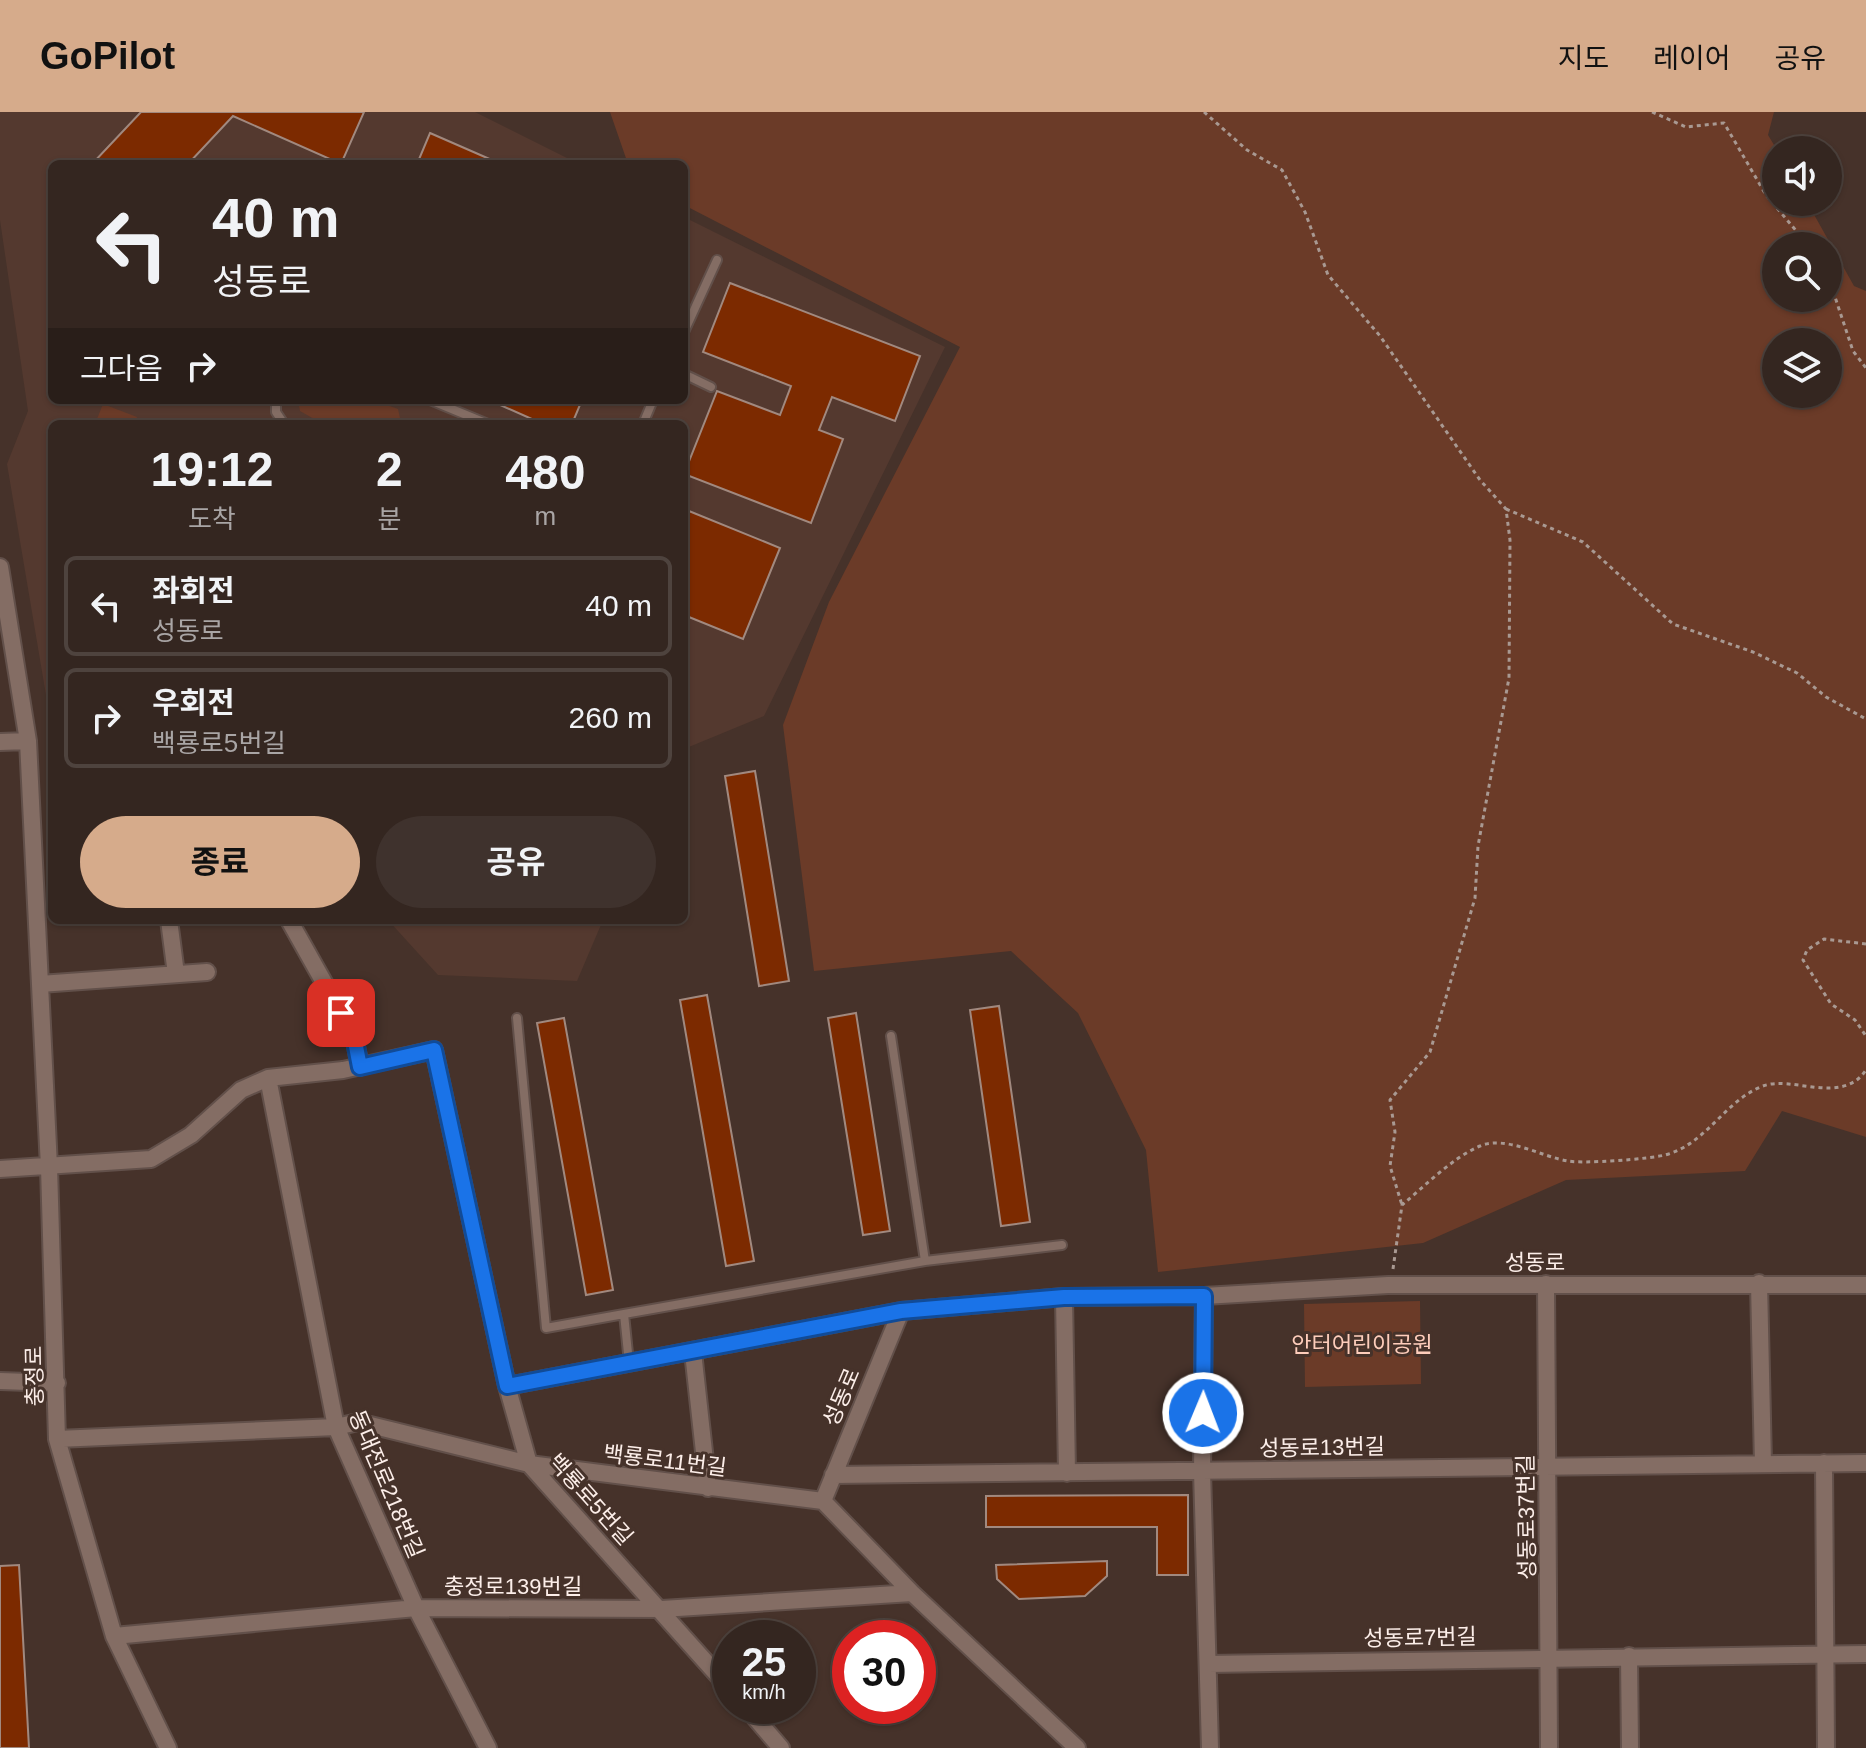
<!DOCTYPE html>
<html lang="ko">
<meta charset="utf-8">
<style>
:root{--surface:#342620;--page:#3f322d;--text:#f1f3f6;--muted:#a9a5a5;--line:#4e433e;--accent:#d6ab8b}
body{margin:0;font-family:Helvetica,"Noto Sans KR",sans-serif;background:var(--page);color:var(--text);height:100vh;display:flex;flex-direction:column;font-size:30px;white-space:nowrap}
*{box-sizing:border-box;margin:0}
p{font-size:26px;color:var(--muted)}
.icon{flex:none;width:44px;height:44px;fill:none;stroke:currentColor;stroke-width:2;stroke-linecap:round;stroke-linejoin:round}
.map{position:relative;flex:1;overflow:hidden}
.drawer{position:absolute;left:48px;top:308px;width:640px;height:504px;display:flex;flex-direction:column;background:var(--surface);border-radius:12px;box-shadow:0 2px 6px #0004,0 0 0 2px var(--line)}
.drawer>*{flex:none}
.top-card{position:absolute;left:48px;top:48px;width:640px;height:244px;border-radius:12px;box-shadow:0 2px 6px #0004,0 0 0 2px var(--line);background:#342620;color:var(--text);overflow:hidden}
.fabs{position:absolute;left:1762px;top:24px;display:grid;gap:16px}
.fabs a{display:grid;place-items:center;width:80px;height:80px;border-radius:50%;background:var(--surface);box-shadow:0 2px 6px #0004,0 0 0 2px var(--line);font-size:40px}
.speed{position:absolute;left:712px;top:1508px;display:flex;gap:16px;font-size:40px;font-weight:700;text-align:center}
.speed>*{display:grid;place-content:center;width:104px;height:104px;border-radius:50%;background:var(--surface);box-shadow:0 2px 6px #0004,0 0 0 2px var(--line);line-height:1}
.speed small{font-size:20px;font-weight:400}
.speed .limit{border:12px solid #d22;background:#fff;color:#111}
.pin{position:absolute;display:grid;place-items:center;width:68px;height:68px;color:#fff;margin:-34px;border-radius:16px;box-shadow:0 4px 12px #0006}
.me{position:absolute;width:88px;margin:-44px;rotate:1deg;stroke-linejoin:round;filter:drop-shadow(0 0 6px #0008)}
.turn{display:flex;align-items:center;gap:28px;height:168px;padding:0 32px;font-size:36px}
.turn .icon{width:104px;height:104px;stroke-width:2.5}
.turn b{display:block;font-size:56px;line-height:68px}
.then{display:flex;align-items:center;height:76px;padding:0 32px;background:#0003;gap:16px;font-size:30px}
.eta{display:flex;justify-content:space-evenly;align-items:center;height:136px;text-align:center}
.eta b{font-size:48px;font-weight:700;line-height:56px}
.button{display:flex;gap:16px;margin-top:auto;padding:16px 32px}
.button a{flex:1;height:92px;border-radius:48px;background:var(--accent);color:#111;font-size:32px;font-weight:700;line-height:92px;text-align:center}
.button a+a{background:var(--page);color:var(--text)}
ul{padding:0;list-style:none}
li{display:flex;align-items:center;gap:24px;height:100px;margin:0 16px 12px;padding:0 16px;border:4px solid var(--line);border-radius:12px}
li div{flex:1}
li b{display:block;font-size:30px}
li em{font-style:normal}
header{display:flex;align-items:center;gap:48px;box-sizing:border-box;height:112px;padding:0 40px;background:var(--accent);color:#111}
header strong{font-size:38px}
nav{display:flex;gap:44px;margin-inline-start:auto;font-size:28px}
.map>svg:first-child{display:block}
.built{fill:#54392f}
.green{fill:#6b3b28;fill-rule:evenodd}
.building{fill:#7c2a00;stroke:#a1897f;stroke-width:2}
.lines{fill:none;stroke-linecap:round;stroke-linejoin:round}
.lane-casing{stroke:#62504a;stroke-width:12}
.street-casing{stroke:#62504a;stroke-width:20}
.path{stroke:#a99992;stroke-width:3;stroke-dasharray:4 4;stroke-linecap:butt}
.lane{stroke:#846d64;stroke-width:8}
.street{stroke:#846d64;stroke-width:16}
.route-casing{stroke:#114b97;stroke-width:20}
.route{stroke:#1a73e8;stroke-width:14}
.labels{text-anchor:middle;stroke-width:6;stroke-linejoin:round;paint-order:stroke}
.street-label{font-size:22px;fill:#fceee9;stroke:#46322a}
.park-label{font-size:22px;fill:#fecdbb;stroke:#46322a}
</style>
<header>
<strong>GoPilot</strong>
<nav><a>지도</a><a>레이어</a><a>공유</a></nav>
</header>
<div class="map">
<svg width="1866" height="1636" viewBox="0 0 1866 1636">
<rect width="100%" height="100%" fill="#46322a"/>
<path class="built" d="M0,0h475l104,52h-527v236h632v-183l261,130 -181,369 -80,33v-325h-632v283h-4l-41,-243 21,-53 -28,-191z
M388,808h215l-26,61 -139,-6z"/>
<path class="green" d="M610,0h1164l-6,23 9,15 -1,52h31l47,84 12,5v846l-84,-26 -37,60 -179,9 -143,63 -265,29 -12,-122 -68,-137 -67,-62 -197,20 -31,-246 46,-123 131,-255 -276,-142v-41h-56zM1828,134v52h-52v-52zM1828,230v52h-52v-52z
M298,288h75l25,9 3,14 -78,1 -23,-13z
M103,292l34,13 -3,7h-39z
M1420,1189l1,83 -116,3 -1,-83z"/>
<path class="building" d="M141,0h223l-23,52 -108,-48 -45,48h-96z
M430,21l71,31h-84z
M730,171l190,73 -25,65 -63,-24 -13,33 24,9 -32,84 -127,-49 33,-83 63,24 11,-29 -88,-34z
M489,288h93l-10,24h-29z
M684,397l96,39 -37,91 -59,-24z
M755,659l34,210 -30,5 -34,-210z
M707,883l47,266 -28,5 -46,-266z
M999,894l31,216 -29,4 -31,-216z
M856,901l34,218 -27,4 -35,-217z
M564,906l49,272 -27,5 -49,-272z
M1188,1383v80h-31v-48h-171v-31z
M1107,1449v15l-22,20 -66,3 -22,-20 -1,-14z
M19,1453l10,183h-29v-182z"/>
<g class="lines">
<defs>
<path id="lane" d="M684,220l33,-72
M684,262l27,13
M276,288v12l8,12
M430,288l58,24
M643,312l10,-24
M517,906l29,310 78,-14
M891,924l34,225
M629,1251l-5,-49 301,-53 137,-16"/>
<path id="street" d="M0,455l28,174 21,426 8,272 57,197 54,112
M0,630l28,-1
M169,808l7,54
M289,808l65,116 6,31
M40,872l167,-12
M268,966l68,349 80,181 72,140
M0,1057l151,-10 40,-24 50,-45 27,-12 75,-8 91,-20 73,336 22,78 201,225
M1759,1171l4,181
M1546,1172l3,464
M1204,1184l-2,175 8,277
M1064,1185l3,176
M693,1240l15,136
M0,1269l57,2
M507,1274l394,-75 163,-14 140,-1 184,-11h478
M57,1327l279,-12 22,-5 171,42 294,37 89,92 165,155
M1824,1351l2,285
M833,1363l1033,-12
M823,1389l78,-190
M114,1524l302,-28 246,1 250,-16
M1629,1544l1,92
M1209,1552l657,-10
M745,1594l36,42"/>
</defs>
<use href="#lane" class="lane-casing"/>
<use href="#street" class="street-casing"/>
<path class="path" d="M1204,0l43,38 35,20 23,42 23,63 52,61 100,144 26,29 4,31 -1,138 -31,168 -3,52 -45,154 -40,48 5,32 -5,34 12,39
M1652,0l34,15 38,-4 42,72 43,51
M1828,164l25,75 13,17
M1506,397l77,33 90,82 80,28 44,21 29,24 40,22
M1866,832l-42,-5 -17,11 -4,10 28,44 24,16 11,16
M1393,1157l9,-64c23,-19 50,-47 78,-59 26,-11 62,11 88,15 16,3 81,-2 97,-6 42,-11 60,-55 98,-69 29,-11 79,20 103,-16"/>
<use href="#lane" class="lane"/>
<use href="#street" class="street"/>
</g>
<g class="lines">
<defs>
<path id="route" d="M341,901l13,23 6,31 74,-17 73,336 394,-75 163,-14 140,-1 -1,117"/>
</defs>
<use href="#route" class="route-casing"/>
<use href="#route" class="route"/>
</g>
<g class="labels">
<g class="street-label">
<text x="1535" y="1158">성동로</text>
<text transform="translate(34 1264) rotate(-91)" y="8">충정로</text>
<text transform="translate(841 1285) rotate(-67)" y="8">성동로</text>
<text transform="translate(1322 1335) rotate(-1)" y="8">성동로13번길</text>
<text transform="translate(665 1348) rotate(7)" y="8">백룡로11번길</text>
<text transform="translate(387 1372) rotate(67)" y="8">동대전로218번길</text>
<text transform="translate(591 1387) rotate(48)" y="8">백룡로5번길</text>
<text transform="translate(1526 1405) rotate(-91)" y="8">성동로37번길</text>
<text x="513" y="1482">충정로139번길</text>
<text transform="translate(1420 1525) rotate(-1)" y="8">성동로7번길</text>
</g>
<g class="park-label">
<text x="1362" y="1240">안터어린이공원</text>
</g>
</g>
</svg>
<div class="fabs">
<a><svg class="icon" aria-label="sound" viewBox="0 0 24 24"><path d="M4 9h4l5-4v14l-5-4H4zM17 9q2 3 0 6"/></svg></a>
<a><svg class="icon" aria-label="search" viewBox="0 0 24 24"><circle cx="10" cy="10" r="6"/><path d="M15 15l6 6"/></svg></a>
<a><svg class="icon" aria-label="layers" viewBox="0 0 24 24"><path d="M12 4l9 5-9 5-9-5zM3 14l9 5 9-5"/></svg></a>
</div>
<div class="speed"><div>25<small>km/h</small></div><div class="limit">30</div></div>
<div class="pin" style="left:341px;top:901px;background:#d93025"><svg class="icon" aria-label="arrive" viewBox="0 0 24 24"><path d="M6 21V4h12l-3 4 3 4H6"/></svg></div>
<svg class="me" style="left:1203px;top:1301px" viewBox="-20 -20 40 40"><circle r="17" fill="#1a73e8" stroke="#fff" stroke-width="3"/><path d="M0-11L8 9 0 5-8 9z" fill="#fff"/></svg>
<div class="top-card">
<div class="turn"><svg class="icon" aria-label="left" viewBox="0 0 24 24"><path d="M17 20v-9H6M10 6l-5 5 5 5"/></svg><div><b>40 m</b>성동로</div></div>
<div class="then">그다음<svg class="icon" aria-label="right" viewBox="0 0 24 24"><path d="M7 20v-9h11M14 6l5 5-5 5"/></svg></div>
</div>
<section class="drawer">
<div class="eta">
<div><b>19:12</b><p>도착</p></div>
<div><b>2</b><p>분</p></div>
<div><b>480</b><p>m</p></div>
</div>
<ul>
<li><svg class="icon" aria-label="left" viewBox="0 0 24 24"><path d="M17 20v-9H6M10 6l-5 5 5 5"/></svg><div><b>좌회전</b><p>성동로</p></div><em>40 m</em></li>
<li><svg class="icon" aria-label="right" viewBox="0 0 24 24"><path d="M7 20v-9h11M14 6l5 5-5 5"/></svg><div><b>우회전</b><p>백룡로5번길</p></div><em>260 m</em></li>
</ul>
<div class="button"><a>종료</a><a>공유</a></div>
</section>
</div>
